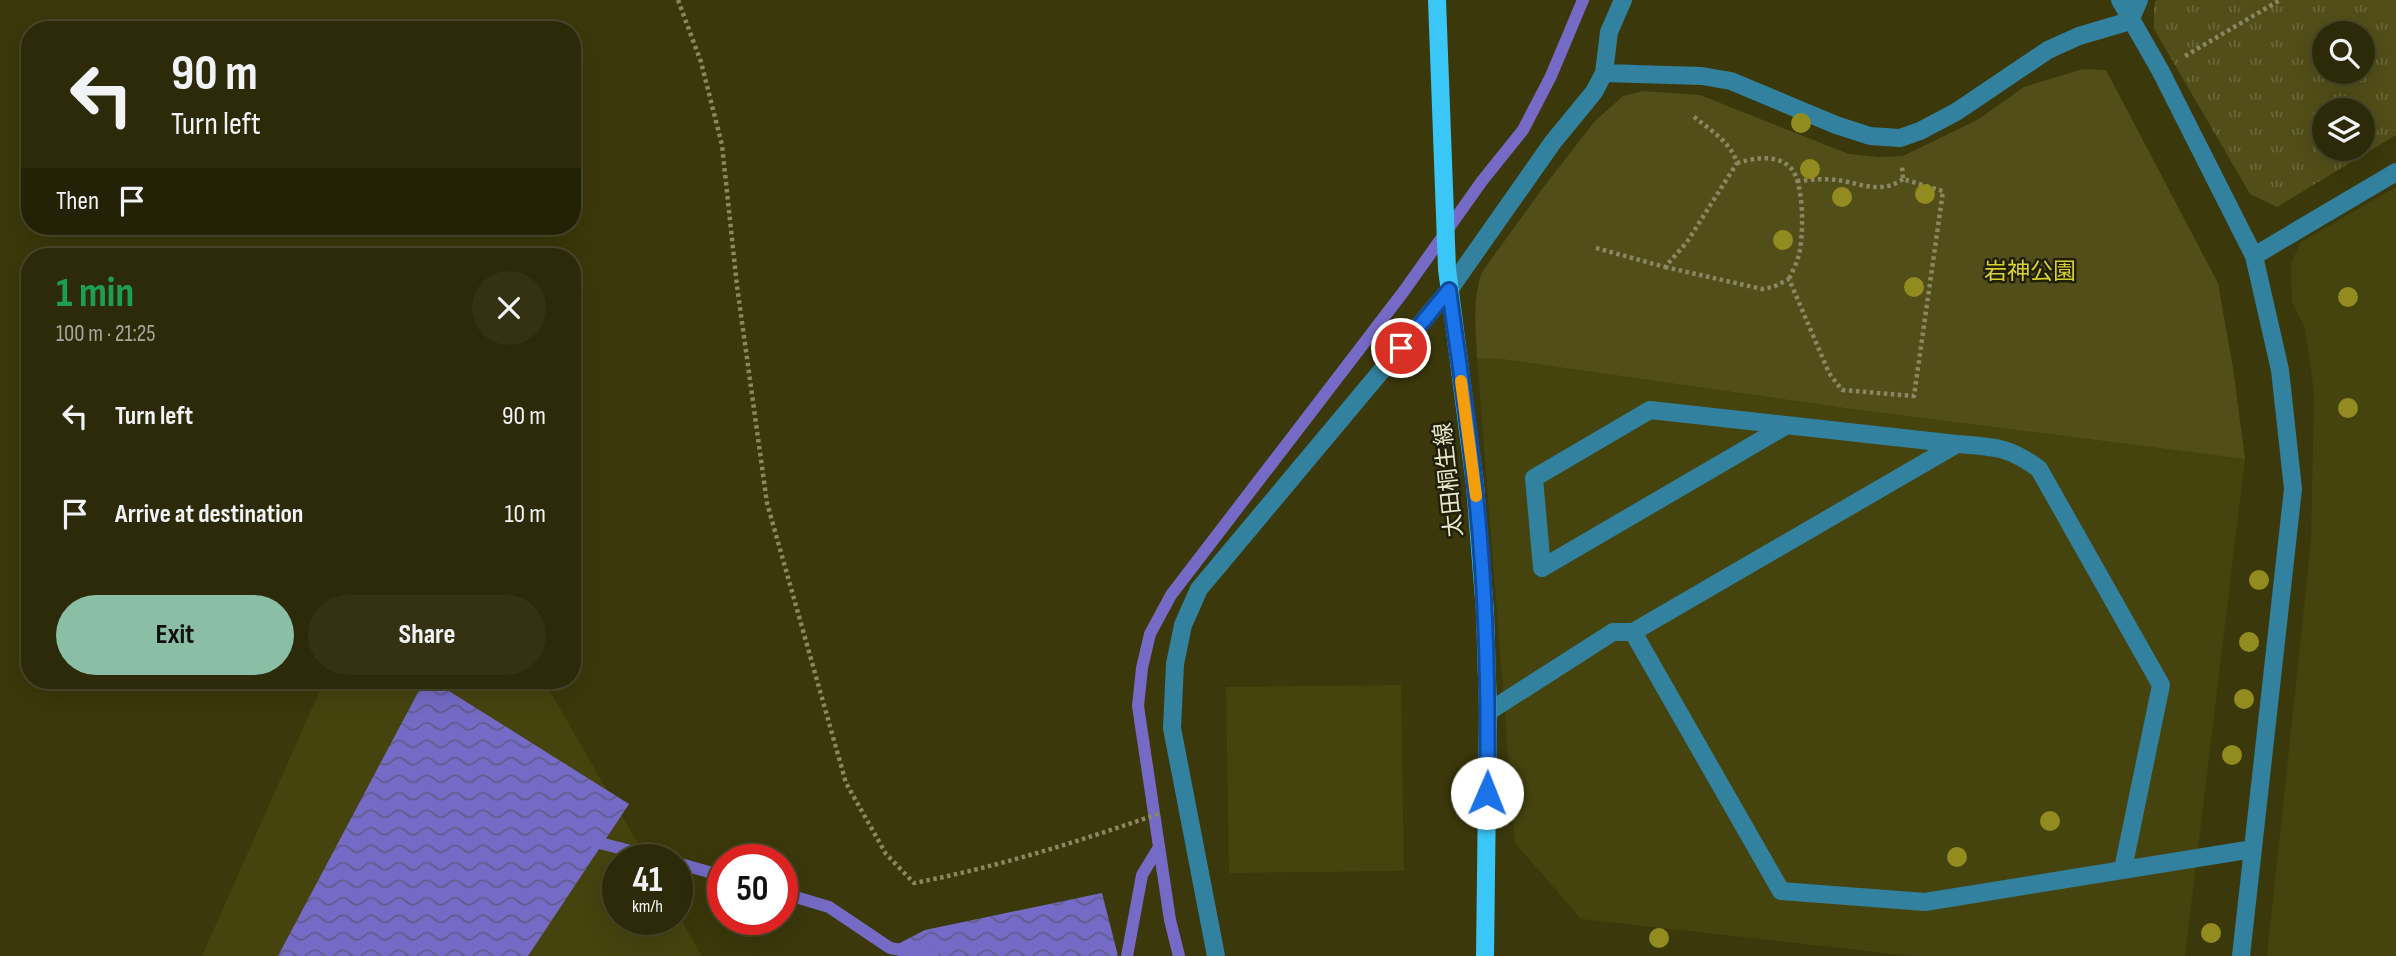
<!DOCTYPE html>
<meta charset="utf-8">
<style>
:root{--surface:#2c2a08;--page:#343212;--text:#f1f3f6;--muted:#a6a79c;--line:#484629;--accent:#8abfa5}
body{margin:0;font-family:"Sofia Sans Condensed","Noto Sans JP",sans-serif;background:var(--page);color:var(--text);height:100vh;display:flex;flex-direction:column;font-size:26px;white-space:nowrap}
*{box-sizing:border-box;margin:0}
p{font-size:23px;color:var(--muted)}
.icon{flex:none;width:38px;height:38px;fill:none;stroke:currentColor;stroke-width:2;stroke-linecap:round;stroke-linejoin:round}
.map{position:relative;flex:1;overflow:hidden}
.panel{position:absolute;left:21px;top:248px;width:560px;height:441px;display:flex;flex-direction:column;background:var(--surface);border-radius:28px;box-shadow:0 7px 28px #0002,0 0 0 2px var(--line)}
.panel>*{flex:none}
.banner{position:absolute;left:21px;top:21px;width:560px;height:214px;border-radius:28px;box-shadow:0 7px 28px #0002,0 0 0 2px var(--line);background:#2c2a08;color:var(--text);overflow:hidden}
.fabs{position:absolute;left:2312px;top:21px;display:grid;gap:14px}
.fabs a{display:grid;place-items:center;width:63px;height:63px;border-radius:50%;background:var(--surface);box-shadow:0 7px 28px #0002,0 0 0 2px var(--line);font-size:35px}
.speed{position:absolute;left:602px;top:844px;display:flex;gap:14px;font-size:35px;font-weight:700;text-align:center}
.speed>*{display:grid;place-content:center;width:91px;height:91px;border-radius:50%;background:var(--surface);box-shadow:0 7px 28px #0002,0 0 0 2px var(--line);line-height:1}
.speed small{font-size:18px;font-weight:400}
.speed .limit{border:10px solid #d22;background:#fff;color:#111}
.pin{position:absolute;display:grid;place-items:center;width:60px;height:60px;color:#fff;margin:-30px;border:4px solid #fff;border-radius:50%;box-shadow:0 2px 7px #0007}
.me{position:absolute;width:77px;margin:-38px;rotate:1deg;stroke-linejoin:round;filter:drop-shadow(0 0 5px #0008)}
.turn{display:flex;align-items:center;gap:24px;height:147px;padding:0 35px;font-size:32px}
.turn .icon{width:91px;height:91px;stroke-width:2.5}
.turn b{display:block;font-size:49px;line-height:60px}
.then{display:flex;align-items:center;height:66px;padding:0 35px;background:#0003;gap:14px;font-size:26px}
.round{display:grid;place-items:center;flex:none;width:74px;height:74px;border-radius:37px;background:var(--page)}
.head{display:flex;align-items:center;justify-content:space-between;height:119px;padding:0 35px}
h1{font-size:42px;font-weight:700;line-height:52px;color:#1e9e55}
.button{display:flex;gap:14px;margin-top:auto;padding:14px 35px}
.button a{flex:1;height:80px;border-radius:42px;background:var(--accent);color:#111;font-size:28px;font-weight:700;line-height:80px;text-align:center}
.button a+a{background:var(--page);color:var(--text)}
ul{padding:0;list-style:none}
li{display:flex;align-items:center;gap:21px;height:98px;padding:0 35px}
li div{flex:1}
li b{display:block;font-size:26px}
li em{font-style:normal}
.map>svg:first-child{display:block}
.built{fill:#45430e}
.grass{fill:url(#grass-tufts);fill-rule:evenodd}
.park{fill:#514e19}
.water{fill:url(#water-waves)}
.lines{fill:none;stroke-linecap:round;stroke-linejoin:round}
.stream{stroke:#756bc6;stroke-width:12}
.path{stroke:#8a8762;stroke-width:4.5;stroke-dasharray:3.5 3.5;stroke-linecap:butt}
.minor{stroke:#32819e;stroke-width:18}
.major{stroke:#3ac7f7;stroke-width:18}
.tree{fill:#928c20}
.route-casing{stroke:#114b97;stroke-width:18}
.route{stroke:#1a73e8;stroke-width:12}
.slow{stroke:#f59e0b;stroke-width:12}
.labels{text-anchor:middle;stroke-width:5;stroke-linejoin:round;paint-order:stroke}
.park-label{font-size:23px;fill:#d9d031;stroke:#201f07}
.street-label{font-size:23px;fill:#e8e7ca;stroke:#201f07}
</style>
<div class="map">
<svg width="2396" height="956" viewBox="0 0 2396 956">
<defs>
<pattern id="grass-tufts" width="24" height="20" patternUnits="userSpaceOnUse" patternTransform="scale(1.75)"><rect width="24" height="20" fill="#514e19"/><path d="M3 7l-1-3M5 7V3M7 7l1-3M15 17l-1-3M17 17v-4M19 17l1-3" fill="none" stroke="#6a6839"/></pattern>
<pattern id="water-waves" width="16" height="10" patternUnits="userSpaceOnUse" patternTransform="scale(1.75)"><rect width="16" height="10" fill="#756bc6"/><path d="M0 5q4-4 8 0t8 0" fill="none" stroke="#625c8f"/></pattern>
</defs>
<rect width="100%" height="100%" fill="#3b380b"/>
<path class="built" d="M2396,187v769h-129l44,-414 3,-150 -9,-63 -13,-27 -1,-39 10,-21z
M1477,358l24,1 358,51 386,49 -60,497h-274l-330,-37 -66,-76z
M324,681h220l103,178h-29v60h59v-6l25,43h-500z
M1401,685l3,186 -175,2 -3,-186z"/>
<path class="grass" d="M2156,0h240v135l-119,72 -27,-13 -96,-165v-24zM2324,33h38v39h-38zM2324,110h38v39h-38z"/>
<path class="park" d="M2083,69l23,1 112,213 15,85 12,91 -386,-49 -358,-51 -24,-1c-1,-29 -5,-58 5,-86l63,-87 50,-64 28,-25 20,-5 57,4 149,59 31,3 23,-1 76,-37 45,-32z"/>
<path class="water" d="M424,681h9l196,123 -101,152h-250z
M1102,893l16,63h-218l-10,-8 35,-18z"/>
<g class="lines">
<path class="stream" d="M588,840l74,19
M677,863l46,13
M782,893l47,14 61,41 43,8
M1127,956l15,-81 17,-28
M1179,956l-9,-36 -32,-214 4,-38 8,-34 21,-39 233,-304 78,-110 41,-51 28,-54 32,-76"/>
<path class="path" d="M678,0l23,62 21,83 15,141 30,217 79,280 40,71 28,29c84,-16 166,-42 247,-70
M2185,56l95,-56
M1737,163c17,-5 39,-9 53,4 15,15 14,72 8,91 -2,7 -6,14 -9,21
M1797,181c13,-1 27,-3 40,-1 23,3 44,15 66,-1
M1596,248l69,19 22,-25 50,-79c-6,-21 -27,-33 -44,-47
M1665,267l97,22 11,-2 16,-8 40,94 13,17 72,6 29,-205 -40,-12 -1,-13"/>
<path class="minor" d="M2120,0l40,70 94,186 26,114 13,119 -52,467
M2130,21l9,-21
M1604,73l5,-41 14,-32
M2254,256l142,-84
M1787,425l-245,143 -8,-90 116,-68 307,34
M1488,712l125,-80h20
M2123,869l38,-184 -122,-216c-31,-23 -45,-22 -82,-25l-324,188 148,259 144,11 328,-53
M1216,956l-44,-228 3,-64 8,-39 16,-36 250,-299 104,-148 41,-50 10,-19 98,3 29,5 105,44 34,11 30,2 20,-7 36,-19 92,-62 31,-14 51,-15"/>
<path class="major" d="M1437,0l10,269 28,216 10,127 3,100 -3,244"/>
</g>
<g class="tree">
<circle cx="1801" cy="123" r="10"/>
<circle cx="1810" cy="169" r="10"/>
<circle cx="1925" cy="194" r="10"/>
<circle cx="1842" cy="197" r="10"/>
<circle cx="1783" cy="240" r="10"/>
<circle cx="1914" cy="287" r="10"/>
<circle cx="2348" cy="297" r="10"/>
<circle cx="2348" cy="408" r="10"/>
<circle cx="2259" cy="580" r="10"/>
<circle cx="2249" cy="642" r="10"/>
<circle cx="2244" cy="699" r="10"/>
<circle cx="2232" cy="755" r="10"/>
<circle cx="2050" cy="821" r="10"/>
<circle cx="1957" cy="857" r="10"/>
<circle cx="2211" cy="933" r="10"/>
<circle cx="1659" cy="938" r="10"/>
</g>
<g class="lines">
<defs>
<path id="route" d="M1401,348l48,-58c9,65 19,130 26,196 11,102 14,205 12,307"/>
</defs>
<use href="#route" class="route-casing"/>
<use href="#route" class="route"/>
<path class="slow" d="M1461,381l15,115"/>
</g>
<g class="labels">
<g class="park-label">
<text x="2030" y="279">岩神公園</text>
</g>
<g class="street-label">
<text transform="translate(1448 480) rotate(-96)" y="8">太田桐生線</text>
</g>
</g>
</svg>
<div class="fabs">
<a><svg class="icon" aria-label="search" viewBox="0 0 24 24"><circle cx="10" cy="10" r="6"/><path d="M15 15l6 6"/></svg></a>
<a><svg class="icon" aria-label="layers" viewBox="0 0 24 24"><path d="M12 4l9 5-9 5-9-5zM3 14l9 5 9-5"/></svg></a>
</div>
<div class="speed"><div>41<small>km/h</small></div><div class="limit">50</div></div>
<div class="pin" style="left:1401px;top:348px;background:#d93025"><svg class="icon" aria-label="arrive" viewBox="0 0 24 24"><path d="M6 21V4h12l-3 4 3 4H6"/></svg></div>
<svg class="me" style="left:1487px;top:793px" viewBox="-20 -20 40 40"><circle r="19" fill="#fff"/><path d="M0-13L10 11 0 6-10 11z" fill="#1a73e8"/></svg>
<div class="banner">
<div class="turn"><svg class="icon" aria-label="left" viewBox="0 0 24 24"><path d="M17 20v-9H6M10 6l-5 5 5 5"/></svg><div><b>90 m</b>Turn left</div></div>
<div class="then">Then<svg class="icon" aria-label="arrive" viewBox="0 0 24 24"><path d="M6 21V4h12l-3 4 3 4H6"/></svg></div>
</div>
<section class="panel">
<div class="head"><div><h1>1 min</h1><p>100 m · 21:25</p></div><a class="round"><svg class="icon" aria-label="close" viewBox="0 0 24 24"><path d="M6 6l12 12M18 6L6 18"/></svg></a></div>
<ul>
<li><svg class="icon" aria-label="left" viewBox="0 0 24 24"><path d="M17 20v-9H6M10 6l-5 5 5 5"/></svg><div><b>Turn left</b></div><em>90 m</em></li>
<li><svg class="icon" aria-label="arrive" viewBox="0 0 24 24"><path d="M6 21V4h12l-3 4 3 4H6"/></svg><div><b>Arrive at destination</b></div><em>10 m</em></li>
</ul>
<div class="button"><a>Exit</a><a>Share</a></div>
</section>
</div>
